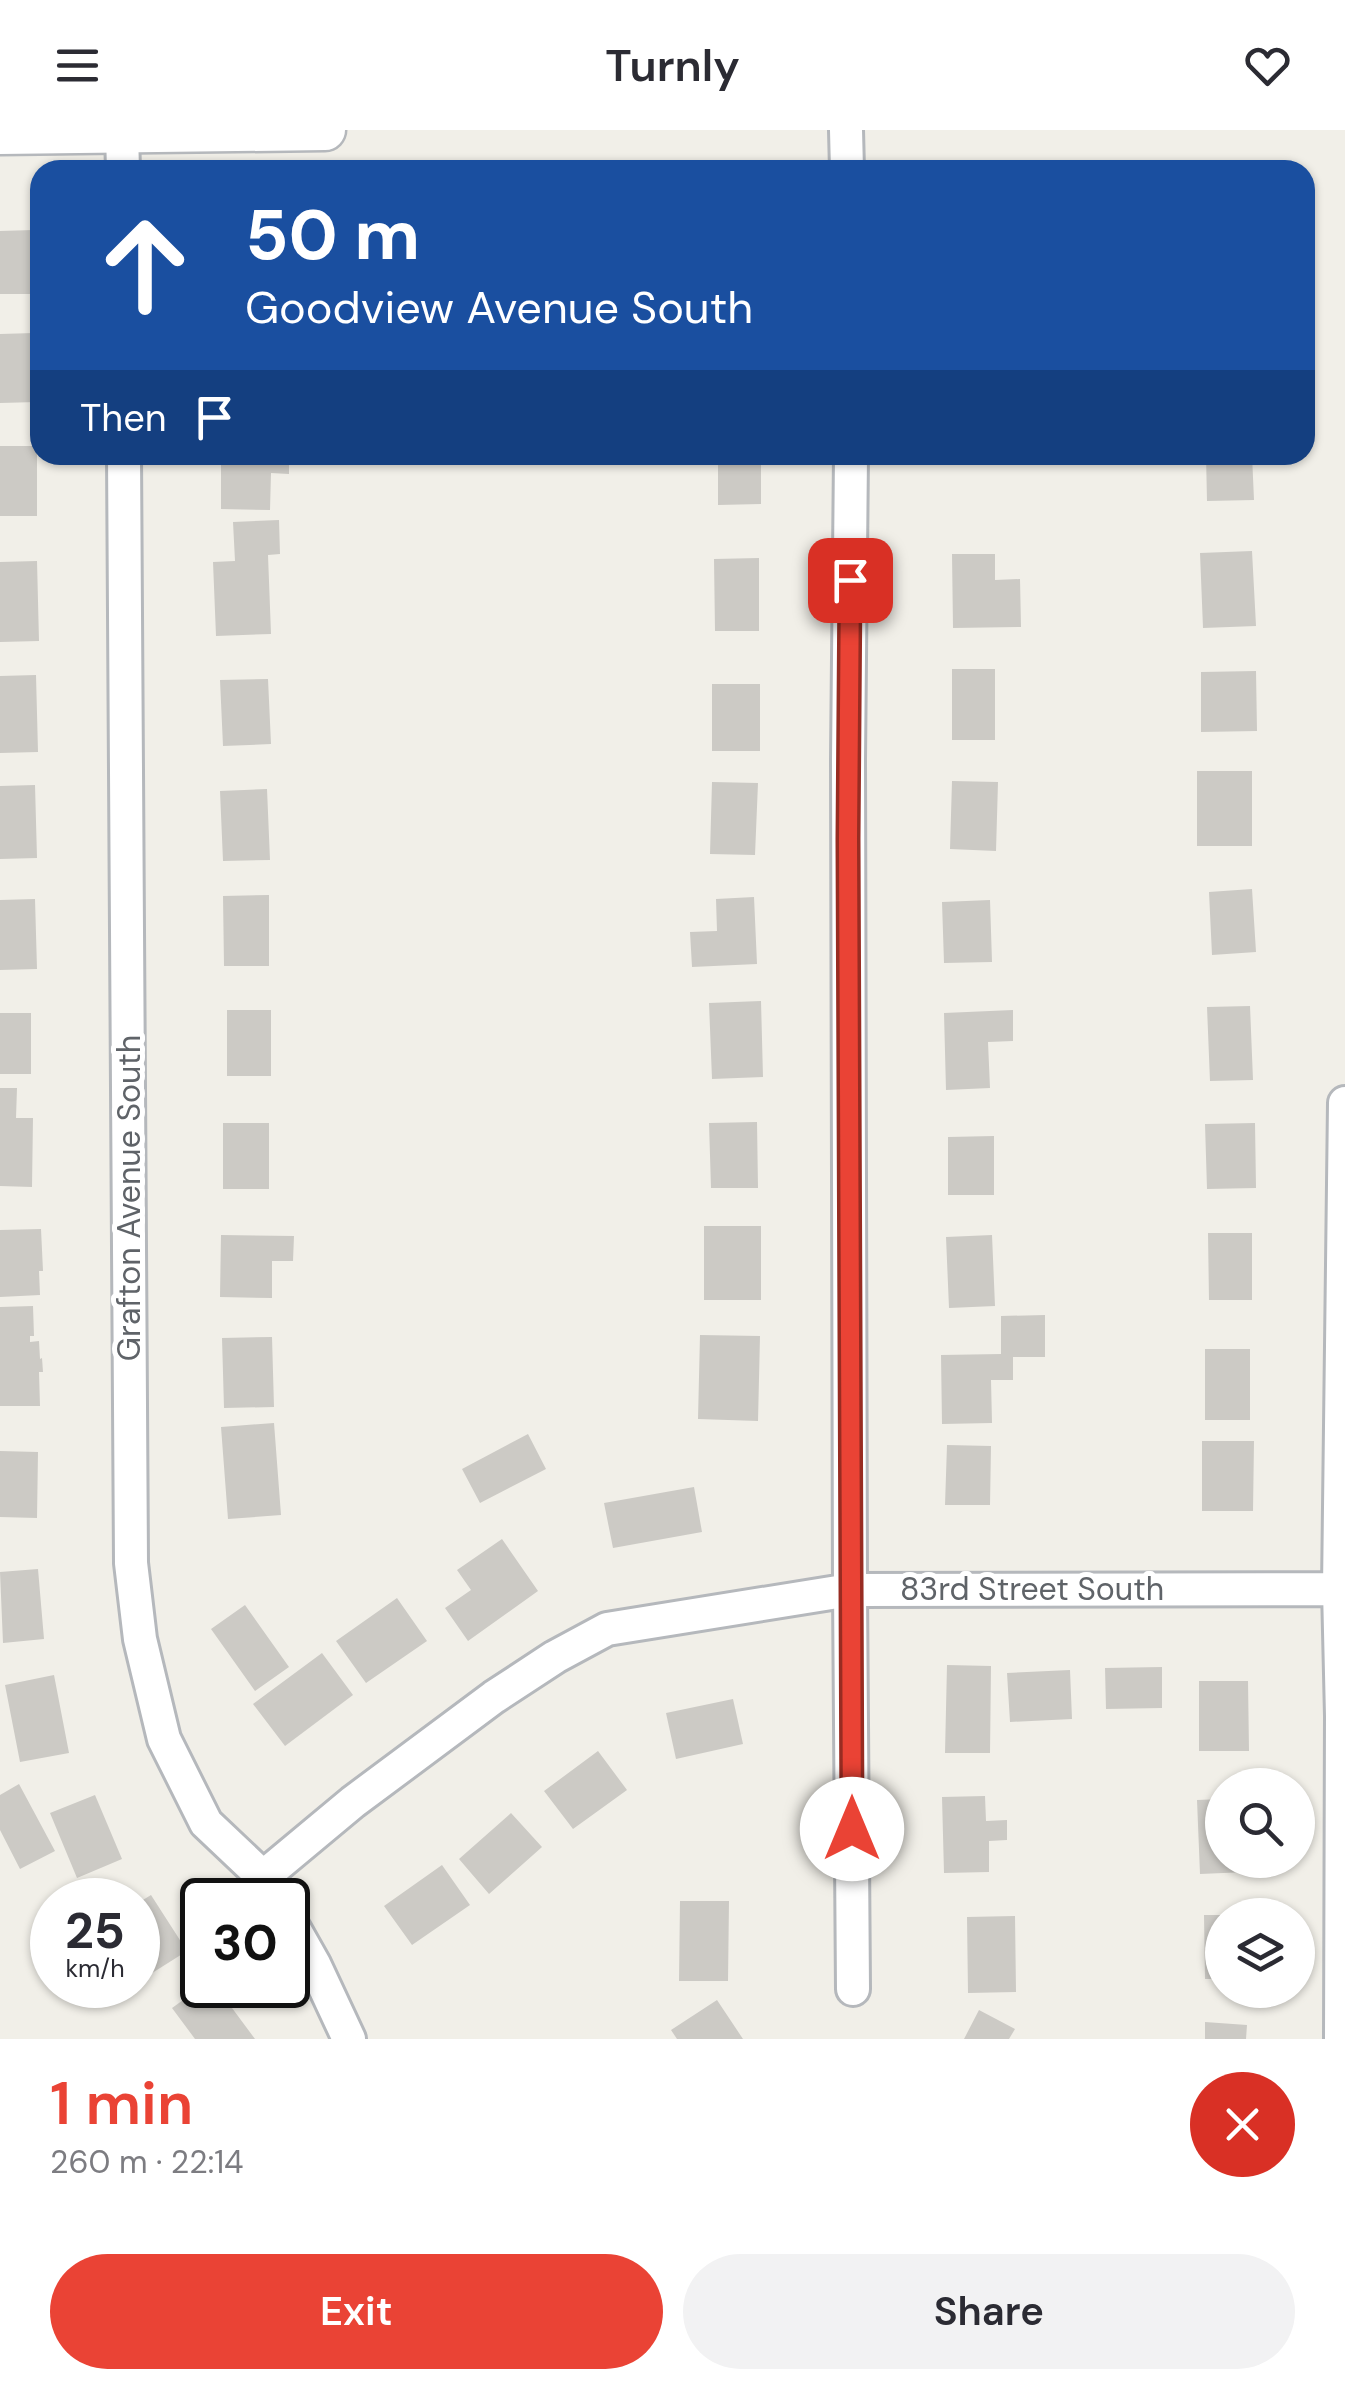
<!DOCTYPE html>
<meta charset="utf-8">
<style>
:root{--surface:#fff;--page:#f2f2f3;--text:#2b2b33;--muted:#7c7c81;--accent:#ea4335}
body{margin:0;font-family:"DM Sans",sans-serif;background:var(--page);color:var(--text);height:100vh;display:flex;flex-direction:column;font-size:38px;white-space:nowrap}
*{box-sizing:border-box;margin:0}
p{font-size:32px;color:var(--muted)}
.icon{flex:none;width:55px;height:55px;fill:none;stroke:currentColor;stroke-width:2;stroke-linecap:round;stroke-linejoin:round}
.map{position:relative;height:1909px;overflow:hidden}
.panel{display:flex;flex-direction:column;background:var(--surface);flex:1}
.panel>*{flex:none}
.guide{position:absolute;left:30px;top:30px;width:1285px;height:305px;border-radius:30px;box-shadow:0 2px 8px #0004;background:#1a4fa0;color:#fff;overflow:hidden}
.controls{position:absolute;left:1205px;top:1638px;display:grid;gap:20px}
.controls a{display:grid;place-items:center;width:110px;height:110px;border-radius:50%;background:var(--surface);box-shadow:0 2px 8px #0004;font-size:50px}
.speed{position:absolute;left:30px;top:1748px;display:flex;gap:20px;font-size:50px;font-weight:700;text-align:center}
.speed>*{display:grid;place-content:center;width:130px;height:130px;border-radius:50%;background:var(--surface);box-shadow:0 2px 8px #0004;line-height:1}
.speed small{font-size:25px;font-weight:400}
.speed .limit{border:5px solid #111;border-radius:15px;background:#fff;color:#111}
.pin{position:absolute;display:grid;place-items:center;width:85px;height:85px;color:#fff;margin:-42px;border-radius:20px;box-shadow:0 5px 15px #0006}
.me{position:absolute;width:110px;margin:-55px;rotate:0deg;stroke-linejoin:round;filter:drop-shadow(0 0 8px #0008)}
.turn{display:flex;align-items:center;gap:35px;height:210px;padding:0 50px;font-size:45px}
.turn .icon{width:130px;height:130px;stroke-width:2.5}
.turn b{display:block;font-size:70px;line-height:85px}
.then{display:flex;align-items:center;height:95px;padding:0 50px;background:#0003;gap:20px;font-size:38px}
.round{display:grid;place-items:center;flex:none;width:105px;height:105px;border-radius:52px;background:var(--page)}
.overview{display:flex;align-items:center;justify-content:space-between;height:170px;padding:0 50px}
h1{font-size:60px;font-weight:600;line-height:75px;color:var(--accent)}
.action{display:flex;gap:20px;margin-top:auto;padding:20px 50px}
.action a{flex:1;height:115px;border-radius:60px;background:var(--accent);color:#fff;font-size:40px;font-weight:600;line-height:115px;text-align:center}
.action a+a{background:var(--page);color:var(--text)}
header{display:flex;justify-content:space-between;align-items:center;height:130px;padding:0 50px;background:var(--surface);font-size:45px;font-weight:600}
.map>svg:first-child{display:block}
.building{fill:#cccac5}
.lines{fill:none;stroke-linecap:round;stroke-linejoin:round}
.minor-casing{stroke:#b5b8bc;stroke-width:38}
.tertiary-casing{stroke:#b5b8bc;stroke-width:45}
.minor{stroke:#fff;stroke-width:32}
.tertiary{stroke:#fff;stroke-width:40}
.route-casing{stroke:#982c22;stroke-width:25}
.route{stroke:#ea4335;stroke-width:18}
.labels{text-anchor:middle;stroke-width:10;stroke-linejoin:round;paint-order:stroke}
.street-label{font-size:32px;fill:#5f6368;stroke:#fff}
</style>
<header><svg class="icon" aria-label="menu" viewBox="0 0 24 24"><path d="M4 6h16M4 12h16M4 18h16"/></svg>Turnly<svg class="icon" aria-label="heart" viewBox="0 0 24 24"><path d="M12 20l-8-8c-3-5 5-10 8-4 3-6 11-1 8 4z"/></svg></header>
<div class="map">
<svg width="1345" height="1909" viewBox="0 0 1345 1909">
<rect width="100%" height="100%" fill="#f1efe8"/>
<path class="building" d="M33,100l1,64h-34v-63z
M34,203l3,69 -37,1v-69z
M0,316h37v70h-37z
M221,325h68v19l-18,-1 -1,37 -49,-1z
M718,325h43v49l-43,1z
M1206,325h46l2,45 -47,1z
M279,390l1,34 -12,1 3,79 -55,2 -3,-74 22,-1 -2,-39z
M1252,421l4,75 -53,2 -3,-75z
M952,424h43v26l25,-1 1,48 -68,1z
M759,428v73h-44l-1,-72z
M37,431l2,80 -39,1v-80z
M952,539h43v71h-43z
M1256,541l1,60 -56,1v-60z
M36,545l2,77 -38,1v-77z
M268,549l3,65 -48,2 -3,-66z
M712,554h48v67h-48z
M1197,641h55v75h-55z
M952,651l46,1 -2,69 -46,-2z
M712,652l46,1 -3,72 -45,-1z
M35,655l2,73 -37,1v-73z
M267,659l3,71 -47,1 -3,-70z
M1252,759l4,63 -44,3 -3,-63z
M269,765v71h-45l-1,-70z
M754,767l3,67 -65,3 -2,-35 27,-1 -1,-32z
M35,769l2,70 -37,1v-70z
M990,770l2,62 -48,1 -2,-61z
M761,871l2,76 -51,2 -3,-76z
M1250,876l3,74 -43,1 -3,-74z
M227,880h44v66h-44z
M1013,880v31l-25,1 2,46 -44,2 -2,-77z
M0,883h31v61h-31z
M0,958h17l-1,30h17l-1,69 -32,-1z
M757,992l1,66h-47l-2,-65z
M223,993h46v66h-46z
M1255,993l1,65 -49,1 -2,-65z
M994,1006v59h-46v-58z
M704,1096h57v74h-57z
M41,1099l2,42h-4l1,24 -40,2v-67z
M1208,1103h44v67h-43z
M221,1105l73,1 -1,25h-21v37l-52,-1z
M992,1105l3,71 -46,2 -3,-71z
M33,1176l1,30h-4v6l9,-1 1,18 2,-1 1,14h-4l1,34h-40v-99z
M1045,1185v42h-32v23h-22l1,43 -50,1 -1,-69 60,-1v-38z
M700,1205l60,1 -2,85 -60,-2z
M272,1207l2,70 -50,1 -2,-70z
M1205,1219h45v71h-45z
M274,1293l7,92 -53,4 -7,-92z
M528,1304l18,35 -66,34 -18,-34z
M1202,1311h52l-1,70h-51z
M947,1315l44,1 -1,59h-45z
M0,1321l38,1 -1,66 -37,-1z
M694,1357l8,45 -89,16 -9,-45z
M502,1409l36,52 -70,50 -23,-33 26,-18 -14,-20z
M38,1439l6,70 -41,4 -3,-71z
M397,1468l30,43 -61,42 -30,-42z
M245,1475l44,62 -34,24 -44,-62z
M322,1523l31,42 -68,51 -32,-42z
M947,1535l44,1 -1,87h-45z
M1162,1537v41l-56,1 -1,-41z
M1070,1540l2,49 -62,3 -3,-49z
M54,1545l15,78 -49,9 -15,-77z
M1199,1551h49l1,70h-50z
M733,1569l10,45 -67,15 -10,-46z
M598,1621l29,39 -54,39 -29,-38z
M19,1654l36,67 -35,18 -20,-39v-35z
M95,1665l27,64 -45,19 -27,-65z
M985,1666l1,25 21,-1v20l-18,1v31l-45,1 -2,-76z
M1222,1669v61h25v12l-47,2 -3,-74z
M511,1683l31,34 -53,47 -30,-35z
M442,1735l28,40 -58,40 -28,-39z
M151,1765l36,56 -38,24 -11,-18v-54z
M680,1771h49l-1,80h-49z
M1204,1785h18v64h-17z
M1015,1786l1,76 -48,1 -1,-76z
M204,1855h11l40,54h-60l-23,-31z
M717,1870l26,39h-66l-6,-9z
M979,1880l36,19 -6,10h-45z
M1205,1892l42,3 -1,14h-41z"/>
<g class="lines">
<defs>
<path id="minor" d="M846,0l1,40
M122,3l1,37
M124,325l7,1108 9,76 24,100 42,84 57,54 14,23
M851,325l-3,305 2,830 3,399
M263,1747l90,-75 141,-105 61,-40 52,-28 243,-39 495,-1
M288,1788l26,46 35,75
M1341,1909l1,-323 -3,-127 6,-486"/>
<path id="tertiary" d="M0,4l325,-4"/>
</defs>
<use href="#minor" class="minor-casing"/>
<use href="#tertiary" class="tertiary-casing"/>
<use href="#minor" class="minor"/>
<use href="#tertiary" class="tertiary"/>
</g>
<g class="lines">
<defs>
<path id="route" d="M850,450l-2,259 4,990"/>
</defs>
<use href="#route" class="route-casing"/>
<use href="#route" class="route"/>
</g>
<g class="labels">
<g class="street-label">
<text transform="translate(129 1068) rotate(-90)" y="11">Grafton Avenue South</text>
<text x="1032" y="1470">83rd Street South</text>
</g>
</g>
</svg>
<div class="controls">
<a><svg class="icon" aria-label="search" viewBox="0 0 24 24"><circle cx="10" cy="10" r="6"/><path d="M15 15l6 6"/></svg></a>
<a><svg class="icon" aria-label="layers" viewBox="0 0 24 24"><path d="M12 4l9 5-9 5-9-5zM3 14l9 5 9-5"/></svg></a>
</div>
<div class="speed"><div>25<small>km/h</small></div><div class="limit">30</div></div>
<div class="pin" style="left:850px;top:450px;background:#d93025"><svg class="icon" aria-label="arrive" viewBox="0 0 24 24"><path d="M6 21V4h12l-3 4 3 4H6"/></svg></div>
<svg class="me" style="left:852px;top:1699px" viewBox="-20 -20 40 40"><circle r="19" fill="#fff"/><path d="M0-13L10 11 0 6-10 11z" fill="#ea4335"/></svg>
<div class="guide">
<div class="turn"><svg class="icon" aria-label="ahead" viewBox="0 0 24 24"><path d="M12 20V5M6 11l6-6 6 6"/></svg><div><b>50 m</b>Goodview Avenue South</div></div>
<div class="then">Then<svg class="icon" aria-label="arrive" viewBox="0 0 24 24"><path d="M6 21V4h12l-3 4 3 4H6"/></svg></div>
</div>
</div>
<section class="panel">
<div class="overview"><div><h1>1 min</h1><p>260 m · 22:14</p></div><a class="round" style="background:#d93025;color:#fff"><svg class="icon" aria-label="close" viewBox="0 0 24 24"><path d="M6 6l12 12M18 6L6 18"/></svg></a></div>
<div class="action"><a>Exit</a><a>Share</a></div>
</section>
